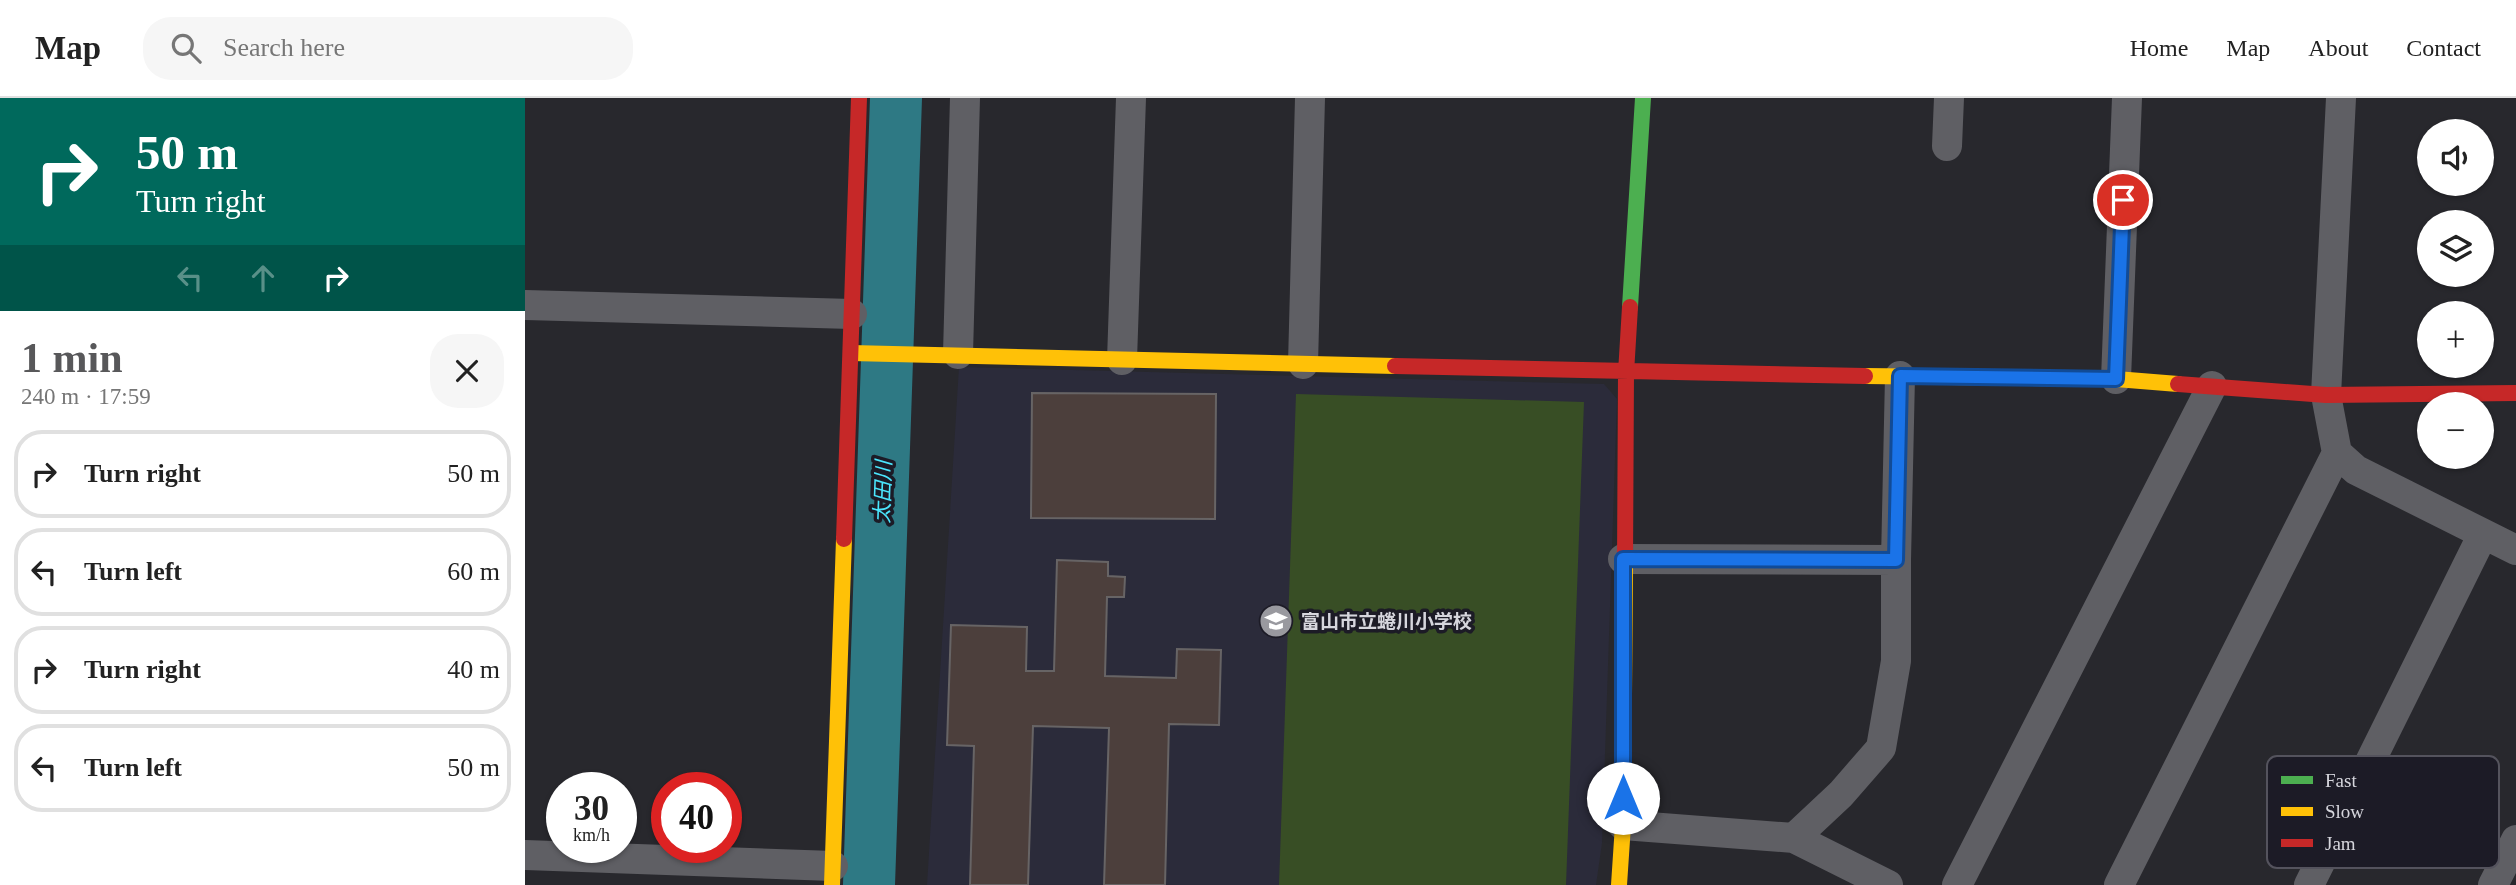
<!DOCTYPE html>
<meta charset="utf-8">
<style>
:root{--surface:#fff;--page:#f6f6f6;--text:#222;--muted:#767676;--line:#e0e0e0;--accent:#58585a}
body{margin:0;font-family:"Times New Roman","Noto Sans JP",serif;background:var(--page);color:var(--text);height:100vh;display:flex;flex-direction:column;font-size:26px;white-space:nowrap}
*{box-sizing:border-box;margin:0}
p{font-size:23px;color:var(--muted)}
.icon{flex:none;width:38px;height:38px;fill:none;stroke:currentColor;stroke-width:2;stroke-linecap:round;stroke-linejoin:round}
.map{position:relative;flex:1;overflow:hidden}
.details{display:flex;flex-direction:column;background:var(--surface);width:525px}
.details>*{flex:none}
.banner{background:#00695c;color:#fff;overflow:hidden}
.buttons{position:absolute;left:1892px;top:21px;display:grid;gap:14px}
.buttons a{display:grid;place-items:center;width:77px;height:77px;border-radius:50%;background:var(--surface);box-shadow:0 2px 5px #0004;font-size:35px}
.speed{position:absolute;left:21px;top:674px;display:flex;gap:14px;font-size:35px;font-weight:700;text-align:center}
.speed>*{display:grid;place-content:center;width:91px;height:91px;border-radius:50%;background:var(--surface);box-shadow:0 2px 5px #0004;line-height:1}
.speed small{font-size:18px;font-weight:400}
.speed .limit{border:10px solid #d22;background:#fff;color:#111}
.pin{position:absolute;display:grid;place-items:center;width:60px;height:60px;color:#fff;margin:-30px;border:4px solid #fff;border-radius:50%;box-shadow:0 2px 7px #0007}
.me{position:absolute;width:77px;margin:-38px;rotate:0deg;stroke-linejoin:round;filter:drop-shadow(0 0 5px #0008)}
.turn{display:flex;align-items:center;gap:24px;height:147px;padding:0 21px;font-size:32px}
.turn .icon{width:91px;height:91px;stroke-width:2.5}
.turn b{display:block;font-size:49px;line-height:60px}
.lanes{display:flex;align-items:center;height:66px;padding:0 21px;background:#0003;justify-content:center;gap:35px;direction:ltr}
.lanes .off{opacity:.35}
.round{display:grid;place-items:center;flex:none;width:74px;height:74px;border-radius:28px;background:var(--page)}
.head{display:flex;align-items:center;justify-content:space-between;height:119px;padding:0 21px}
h1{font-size:42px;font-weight:700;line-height:52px;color:var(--accent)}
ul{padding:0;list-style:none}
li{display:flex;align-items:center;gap:21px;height:88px;margin:0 14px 10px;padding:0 7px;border:4px solid var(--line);border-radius:28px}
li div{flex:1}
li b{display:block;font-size:26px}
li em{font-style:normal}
header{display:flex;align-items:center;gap:42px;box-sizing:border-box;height:98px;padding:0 35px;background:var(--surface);border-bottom:2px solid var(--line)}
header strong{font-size:33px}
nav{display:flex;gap:38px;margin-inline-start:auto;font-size:24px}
.search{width:490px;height:63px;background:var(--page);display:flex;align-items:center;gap:18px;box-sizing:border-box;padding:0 24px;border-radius:28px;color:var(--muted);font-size:26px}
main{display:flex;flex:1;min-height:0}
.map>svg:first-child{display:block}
.built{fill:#2b2b3a}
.green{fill:#384e25}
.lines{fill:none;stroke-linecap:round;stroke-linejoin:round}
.river{stroke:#2e7984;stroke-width:52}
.building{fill:#4c3f3c;stroke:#676465;stroke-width:2}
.street{stroke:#5f5f64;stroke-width:30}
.fast{stroke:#4caf50;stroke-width:16}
.slow{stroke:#ffc107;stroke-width:16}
.jam{stroke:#c62828;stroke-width:16}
.route-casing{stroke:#114b97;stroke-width:18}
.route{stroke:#1a73e8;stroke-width:12}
.labels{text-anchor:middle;stroke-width:7;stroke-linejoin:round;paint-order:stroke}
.poi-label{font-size:19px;font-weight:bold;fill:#d6d6dd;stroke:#1c1b26;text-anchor:start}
.water-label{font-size:21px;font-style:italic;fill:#4be6fd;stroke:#1c1b26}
.key{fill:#1c1b26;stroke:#54535d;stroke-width:2}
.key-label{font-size:19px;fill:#d6d6dd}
</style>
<header>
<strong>Map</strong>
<div class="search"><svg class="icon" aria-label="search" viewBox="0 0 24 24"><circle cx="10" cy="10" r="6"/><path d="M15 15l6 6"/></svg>Search here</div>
<nav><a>Home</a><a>Map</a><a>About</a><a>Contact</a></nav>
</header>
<main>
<section class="details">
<div class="banner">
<div class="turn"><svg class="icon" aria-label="right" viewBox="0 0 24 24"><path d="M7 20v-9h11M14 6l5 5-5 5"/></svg><div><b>50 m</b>Turn right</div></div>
<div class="lanes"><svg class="icon off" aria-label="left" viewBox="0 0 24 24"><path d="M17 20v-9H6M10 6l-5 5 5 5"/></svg><svg class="icon off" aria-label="ahead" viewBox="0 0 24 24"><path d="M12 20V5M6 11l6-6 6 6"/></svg><svg class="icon" aria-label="right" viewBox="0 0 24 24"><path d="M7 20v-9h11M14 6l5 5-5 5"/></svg></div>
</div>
<div class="head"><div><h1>1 min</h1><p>240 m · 17:59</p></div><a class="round"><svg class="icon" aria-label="close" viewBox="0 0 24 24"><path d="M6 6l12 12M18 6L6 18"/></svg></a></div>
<ul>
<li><svg class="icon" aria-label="right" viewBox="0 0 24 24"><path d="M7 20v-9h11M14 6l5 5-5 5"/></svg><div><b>Turn right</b></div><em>50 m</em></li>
<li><svg class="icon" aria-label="left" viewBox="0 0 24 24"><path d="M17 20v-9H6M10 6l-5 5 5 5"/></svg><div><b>Turn left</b></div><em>60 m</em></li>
<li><svg class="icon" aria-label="right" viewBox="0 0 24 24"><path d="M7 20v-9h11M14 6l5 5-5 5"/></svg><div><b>Turn right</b></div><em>40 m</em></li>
<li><svg class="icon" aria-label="left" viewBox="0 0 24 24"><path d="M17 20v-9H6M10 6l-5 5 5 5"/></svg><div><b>Turn left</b></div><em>50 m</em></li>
</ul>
</section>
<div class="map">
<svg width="1991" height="787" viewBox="0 0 1991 787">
<rect width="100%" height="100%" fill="#28282d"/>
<path class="built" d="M434,269l645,17 13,15 -15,444 -6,42h-669z"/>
<path class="green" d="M771,296l288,8 -18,483h-287z"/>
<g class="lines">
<path class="river" d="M344,787l27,-787"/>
</g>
<path class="building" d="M507,295l184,1 -1,125 -184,-1z
M532,462l51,2v14l17,1 -1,20h-17l-2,79 71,2 1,-29 44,1 -2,75 -50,-1 -4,161h-61l5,-157 -76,-2 -5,159h-58l4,-139 -27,-1 4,-120 76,2 -1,44h28z"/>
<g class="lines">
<path class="street" d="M1816,0l-15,297 11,58 19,17 160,80
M1422,48l2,-48
M0,207l327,9
M433,256l7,-256
M597,262l9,-262
M778,266l7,-266
M1591,281l11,-281
M1098,461l273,1 4,-184
M1098,727l171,13 94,47
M1269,740l47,-44 40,-46 15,-87v-101
M0,757l308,11
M1432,787l255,-499
M1594,787l218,-432
M1784,787l174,-351
M1968,787l23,-45"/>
<path class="fast" d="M1105,209l13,-209"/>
<path class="slow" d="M326,255l544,13
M1340,278l251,3 62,5
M307,787l12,-346
M1094,787l4,-60 2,-261"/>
<path class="jam" d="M870,268l470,10
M1653,286l148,11 190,-2
M319,441l15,-441
M1100,466l1,-191 4,-66"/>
</g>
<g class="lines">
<defs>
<path id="route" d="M1098,700v-239l273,1 4,-184 216,3 7,-179"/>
</defs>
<use href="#route" class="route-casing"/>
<use href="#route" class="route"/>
</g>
<defs>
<symbol id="school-disc" viewBox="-11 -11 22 22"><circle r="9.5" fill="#99999f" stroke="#1c1b26"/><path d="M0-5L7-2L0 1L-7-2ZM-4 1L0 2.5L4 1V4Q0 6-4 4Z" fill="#fff"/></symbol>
</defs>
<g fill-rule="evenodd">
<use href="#school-disc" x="732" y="504" width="38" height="38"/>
</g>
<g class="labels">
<g class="poi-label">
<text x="776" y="530">富山市立蜷川小学校</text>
</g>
<g class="water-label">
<text transform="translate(358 394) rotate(-88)" y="7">太田川</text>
</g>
</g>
<rect x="1742" y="658" width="232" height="112" rx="10" class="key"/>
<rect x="1756" y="678" width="32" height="8" fill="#4caf50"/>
<rect x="1756" y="709" width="32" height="9" fill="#ffc107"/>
<rect x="1756" y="741" width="32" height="8" fill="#c62828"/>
<g class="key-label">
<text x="1800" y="689">Fast</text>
<text x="1800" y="720">Slow</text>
<text x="1800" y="752">Jam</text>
</g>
</svg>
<div class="buttons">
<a><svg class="icon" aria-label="sound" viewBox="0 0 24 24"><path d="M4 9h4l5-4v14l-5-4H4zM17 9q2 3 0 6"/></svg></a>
<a><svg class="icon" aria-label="layers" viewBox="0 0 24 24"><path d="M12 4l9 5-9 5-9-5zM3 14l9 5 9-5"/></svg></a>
<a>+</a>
<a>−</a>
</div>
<div class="speed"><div>30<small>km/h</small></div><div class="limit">40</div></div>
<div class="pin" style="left:1598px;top:102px;background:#d93025"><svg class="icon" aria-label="arrive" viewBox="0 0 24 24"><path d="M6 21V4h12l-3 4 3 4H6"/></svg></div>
<svg class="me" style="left:1098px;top:700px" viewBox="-20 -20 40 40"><circle r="19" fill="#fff"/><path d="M0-13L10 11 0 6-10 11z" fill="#1a73e8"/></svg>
</div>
</main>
